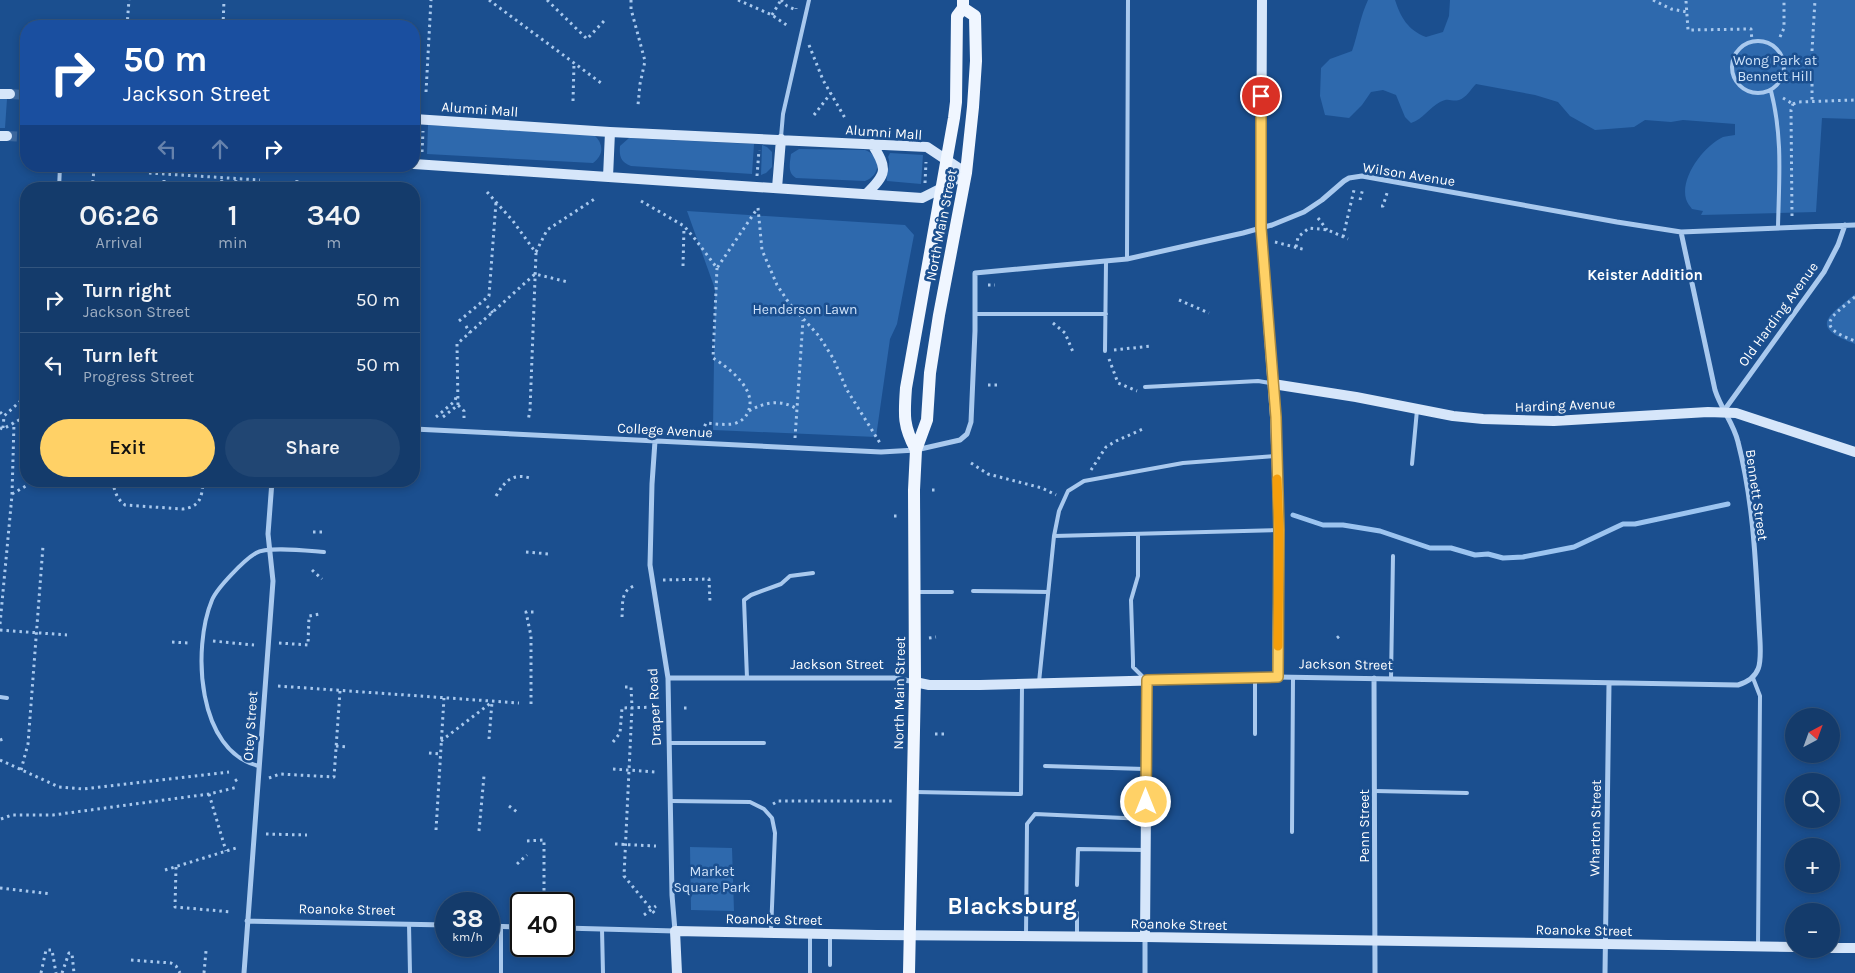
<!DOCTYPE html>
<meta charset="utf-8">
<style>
:root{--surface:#143b6b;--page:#214673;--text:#f1f3f6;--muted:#9dadc1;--line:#33557e;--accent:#ffd166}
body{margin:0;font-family:Karla,sans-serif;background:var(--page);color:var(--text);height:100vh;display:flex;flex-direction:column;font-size:19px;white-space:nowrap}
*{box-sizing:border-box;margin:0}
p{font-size:16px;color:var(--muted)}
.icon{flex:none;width:28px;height:28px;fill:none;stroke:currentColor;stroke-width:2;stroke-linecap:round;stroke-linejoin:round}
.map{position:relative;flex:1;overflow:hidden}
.details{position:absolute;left:20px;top:182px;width:400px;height:305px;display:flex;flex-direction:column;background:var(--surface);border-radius:20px;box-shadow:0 2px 8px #0003,0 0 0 1px var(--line)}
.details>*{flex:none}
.top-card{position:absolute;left:20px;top:20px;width:400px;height:152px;border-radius:20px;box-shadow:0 2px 8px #0003,0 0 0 1px var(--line);background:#1a4fa0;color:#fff;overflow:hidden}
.needle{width:32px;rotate:41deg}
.tools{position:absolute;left:1785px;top:708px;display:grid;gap:10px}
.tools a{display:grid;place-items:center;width:55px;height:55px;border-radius:50%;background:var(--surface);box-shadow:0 2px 8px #0003,0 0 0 1px var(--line);font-size:25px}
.speed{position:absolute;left:435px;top:892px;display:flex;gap:10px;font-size:25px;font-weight:700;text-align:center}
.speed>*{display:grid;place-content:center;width:65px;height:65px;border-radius:50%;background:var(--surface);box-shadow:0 2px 8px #0003,0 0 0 1px var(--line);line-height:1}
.speed small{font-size:12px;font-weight:400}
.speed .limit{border:2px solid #111;border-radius:8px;background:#fff;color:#111}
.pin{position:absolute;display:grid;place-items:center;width:42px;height:42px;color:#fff;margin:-21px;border:2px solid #fff;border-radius:50%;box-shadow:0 1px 5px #0007}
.me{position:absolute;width:55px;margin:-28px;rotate:0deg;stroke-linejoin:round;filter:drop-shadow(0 0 4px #0008)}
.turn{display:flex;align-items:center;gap:18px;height:105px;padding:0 20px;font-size:22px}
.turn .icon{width:65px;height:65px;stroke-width:2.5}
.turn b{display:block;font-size:35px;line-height:42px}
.lanes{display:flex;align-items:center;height:48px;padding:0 20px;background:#0003;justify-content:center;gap:25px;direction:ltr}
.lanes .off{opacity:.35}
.eta{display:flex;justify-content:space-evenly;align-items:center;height:85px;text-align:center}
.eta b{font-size:30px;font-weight:600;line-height:35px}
.action{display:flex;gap:10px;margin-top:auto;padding:10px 20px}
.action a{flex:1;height:58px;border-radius:30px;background:var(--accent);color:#111;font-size:20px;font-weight:600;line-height:58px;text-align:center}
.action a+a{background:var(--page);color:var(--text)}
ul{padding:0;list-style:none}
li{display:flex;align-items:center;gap:15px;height:65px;padding:0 20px;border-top:1px solid var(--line)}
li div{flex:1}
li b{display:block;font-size:19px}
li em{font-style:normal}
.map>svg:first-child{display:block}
.green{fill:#2e69ad}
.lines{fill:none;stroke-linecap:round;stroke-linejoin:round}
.stream{stroke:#9cc4f0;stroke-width:5}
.secondary-tunnel{stroke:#3d69a0;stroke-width:10;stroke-dasharray:10 5;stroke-linecap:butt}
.path{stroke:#a9c9ee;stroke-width:3;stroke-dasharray:2.5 4;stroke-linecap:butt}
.lane{stroke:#a9c9ee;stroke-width:4}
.street{stroke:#a9c9ee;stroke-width:5}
.secondary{stroke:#d6e6fa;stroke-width:10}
.primary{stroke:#f0f6ff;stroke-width:12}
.route-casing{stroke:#a68842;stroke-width:12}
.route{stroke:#ffd166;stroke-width:9}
.slow{stroke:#f59e0b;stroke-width:9}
.labels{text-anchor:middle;stroke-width:5;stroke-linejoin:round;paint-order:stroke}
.park-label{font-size:14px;fill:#cfe3fa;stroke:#1b4f8f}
.street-label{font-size:14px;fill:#fff;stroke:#1b4f8f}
.neighbourhood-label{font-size:15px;font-weight:bold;fill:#fff;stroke:#1b4f8f}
.town-label{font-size:24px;font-weight:bold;fill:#fff;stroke:#1b4f8f}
</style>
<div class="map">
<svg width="1855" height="973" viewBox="0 0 1855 973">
<rect width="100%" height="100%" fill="#1b4f8f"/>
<path class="green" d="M1368,0h27c6,18 13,30 31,37l17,-5 6,-16 1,-16h405v119l-33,-1 -6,94 -115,3 2,-4 -11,-2c-2,-3 -5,-6 -6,-10 -6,-22 18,-53 37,-62 3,-1 8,-1 12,-2v-11l-52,-4 -12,2 -26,-2 -11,7 -39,3 -25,-14 -12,-14 -23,-7 -59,-11c-5,5 -10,14 -17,16 -8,2 -10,-3 -19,2 -11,6 -17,17 -29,21l-6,-6 -9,-22 -13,-5 -12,2 -9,13 -13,13 -24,-3 -5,-19 1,-28 9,-9 22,-8c6,-17 8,-34 16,-51z
M0,98l7,1 -2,29h-5z
M414,124h5l-2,29h-3z
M428,125l166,10c10,9 10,20 -1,28l-166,-9z
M629,138l125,6 -2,30 -121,-8c-10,-4 -12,-9 -11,-20z
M762,145l5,2 5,5v15l-6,6 -5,2z
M799,149l66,1c17,6 16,25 0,31l-69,-3c-9,-5 -6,-15 -5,-24z
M890,153l33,2 -2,29 -34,-3c-2,-8 5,-15 1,-24z
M687,211l218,14 9,10 -17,89 -7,15 -14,98 -163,-7 2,-141z
M1855,294v50c-46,-17 -28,-27 0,-50z
M690,847l42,1 2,63 -43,-1z"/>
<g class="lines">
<path class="stream" d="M1293,515l30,10h20l37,6 50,17h21l24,7 13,-1 15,4 20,-1 51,-10 49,-23h12l93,-20"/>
<path class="secondary-tunnel" d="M10,94l16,1
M7,136l19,1"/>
<path class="path" d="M489,0l112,83
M547,0l40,39 17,-18
M631,0v9l14,52 -5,23 -2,21
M738,0l34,15 16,11
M781,0l6,6 9,4v-2
M1653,0l18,9 16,3
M1686,1l2,29 63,-1 1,12
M772,15l9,-15
M127,26l2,-26
M223,26l1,-26
M1780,37l4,-9v-28
M809,45l14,35 22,38
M1812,51l3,-51
M1812,84v18
M426,92l5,-92
M1783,98l10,6
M573,101l1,-37
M1793,104l5,-2 57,-2
M814,115l17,-22
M422,152l1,-21
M149,173l111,7
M757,176l2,-26
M925,183l1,-21
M92,189l2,-19
M164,189v-9
M221,189l1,-11
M235,189l1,-10
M296,189l1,-9
M324,189l1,-7
M487,192l26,29 23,32 -6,157 -2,11
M1360,200l3,-12
M641,201l43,25 11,13 22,29 40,-59
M1381,206h2l4,-13
M758,208l4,42 15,35 12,18 30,33 14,22 14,32 33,53
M1792,216l-1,-106 2,-6
M1318,218l9,12
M1343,237l11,-47
M1275,242l31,8
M1296,247l2,-10 11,-9 19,2 20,9
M536,252l11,-22 49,-32
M683,266l1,-39
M988,285h7
M1855,297c-25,21 -41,29 0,44
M1179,300l30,13
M487,306l6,7
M459,321l30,-25 7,-94
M1053,323l12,10 8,19
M466,326l4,7
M1114,350l37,-4
M1109,359l9,24 19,8
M988,385h10
M458,405l-1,-61 78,-70 33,8
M749,411c16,-9 32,-12 48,-2
M0,412l4,4 22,-20
M436,417l19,-16 1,-4
M443,417l15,-12 6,6v7
M0,428l3,1 23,-13
M3,428l1,-12
M702,432l4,-9c9,1 18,2 27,1 7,-2 12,-5 15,-12 10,-22 -19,-44 -35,-54l4,-90
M795,438l8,-118
M971,463l17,11 54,14 14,7
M1091,470l15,-23 10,-6 27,-12
M113,481c1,10 4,18 12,24l57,4c18,-2 20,-11 21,-28
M325,481l3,5
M932,490h4
M12,494l14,-8 5,-5
M496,496c9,-15 16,-23 34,-18
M894,516h4
M313,532h12
M526,552l23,2
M312,570l10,9
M663,580l46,-1 1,23
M622,617c1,-12 -2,-26 12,-31
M0,624l12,-129 2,-72
M0,630l67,5
M929,638l7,-1
M1337,638l5,-4
M213,641l41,4
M172,642l16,1
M279,643l29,2 1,-29 11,-2
M278,686l241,17
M625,687h6l1,20 -8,169 32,39
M531,704v-68l-5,-24h8
M684,708h3
M935,734h9
M489,739l3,-37
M0,740l3,-1
M441,741l51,-39
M613,742l7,-9 2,-25 36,-1
M336,746l11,1
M429,753l11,1
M0,760l59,27 24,2 146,-17
M613,769l43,3
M21,770l7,-26 15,-198
M269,778l11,-4 54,3 6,-86
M235,781l3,-2
M209,794l17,57
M773,804l5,-3h116
M509,806l8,6
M1,819l11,-4h41l156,-21 29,-7
M436,830l8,-132
M479,831l5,-55
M266,834l41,1
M527,841l17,-1v64
M615,844l41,2
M517,864l10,-9
M176,867l-1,40 57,5
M165,870l71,-22
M0,888l51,6
M644,915l12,-9
M131,960l40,3 5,3 4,7
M41,973l5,-23h6l4,23
M62,973l7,-20 3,1 2,19
M204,973l2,-22"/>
<path class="lane" d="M1732 67a26 26 0 1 1 52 0a26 26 0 1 1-52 0Z
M1771,91c12,47 8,88 7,136
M781,137l2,-23 26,-114
M59,189l1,-23
M1127,259l1,-259
M975,314h131
M1105,351l1,-89
M1145,387l113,-6 12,2
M1412,464l5,-54
M1138,534v42l-7,24 2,61v6l12,12
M1054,536l223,-6
M973,591l75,1
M917,592h35
M747,678l-3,-78 7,-5 30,-11 9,-8 23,-3
M1753,678l7,18 -2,251
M1391,679l2,-123
M1039,682l15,-146 5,-25 9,-20 16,-10 99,-18 92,-7
M0,697l7,1
M1255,734v-55
M670,743h94
M259,766c-62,-14 -67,-118 -47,-166 5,-12 32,-40 44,-47 11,-7 53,-2 68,-1
M1045,766l100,3
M1375,791l92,2
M915,792l106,2 1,-108
M671,801l79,1 14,7 8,9 3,15 -4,98
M1292,832l1,-155
M1077,885l1,-36 67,1
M409,924l1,49
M501,926v47
M602,929l1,44
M810,936v37
M1026,936l1,-112 8,-10 111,5
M1077,936v-23
M830,965v-29"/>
<path class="street" d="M1723,412l101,-140 14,-27 7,-20
M414,429l467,23 35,-2 44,-10 7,-6 4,-12 4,-91v-58l152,-14 116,-26 29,-8 32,-13 18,-12 22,-19 5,-3 13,-2 255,46 64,10 174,-7
M1277,677l461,8c24,-7 23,-23 22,-44 -4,-66 -5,-134 -22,-199 -4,-18 -17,-33 -23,-52l-34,-158
M668,678h227l20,4
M1374,678l1,295
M247,921l199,4
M489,926l32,1
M564,928l111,3 -3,-36 -4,-217 -18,-113 2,-81 3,-43
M244,973l29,-392 -5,-47 4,-53
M1145,973v-36
M1605,973l4,-289"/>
<path class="secondary" d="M0,94h10
M414,119l196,13 317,15 39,26 -24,15 -20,10 -508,-34
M0,136h7
M608,177l2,-45
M777,188l4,-49
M866,194c21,-20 22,-25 6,-50
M1273,384l83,13 97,19 30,3 71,2 154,-9 28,1 119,39
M915,682l14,3h51l297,-8 2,-147 -4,-113 -14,-189 1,-228
M1145,937l2,-257
M1831,948h24
M677,973l-2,-42 202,4 268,2 649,10"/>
<path class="primary" d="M916,450c-13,-24 -12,-35 -10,-62l48,-270 2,-16 1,-86 6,-8v-8
M909,973l6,-291 -1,-192 2,-40 11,-30 3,-47 9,-58 27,-142 7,-66 3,-46 -1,-45 -12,-8"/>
</g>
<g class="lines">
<defs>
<path id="route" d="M1146,802l1,-122 131,-3 1,-147 -3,-113 -15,-189v-132"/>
</defs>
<use href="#route" class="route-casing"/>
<use href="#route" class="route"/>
<path class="slow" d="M1277,479l2,51 -1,116"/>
</g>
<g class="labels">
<g class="park-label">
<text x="1775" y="65">Wong Park at<tspan x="1775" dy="16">Bennett Hill</tspan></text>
<text x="805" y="314">Henderson Lawn</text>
<text x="712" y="876">Market<tspan x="712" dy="16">Square Park</tspan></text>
</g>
<g class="street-label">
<text transform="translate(480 109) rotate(4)" y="5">Alumni Mall</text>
<text transform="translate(884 132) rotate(4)" y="5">Alumni Mall</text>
<text transform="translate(1409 174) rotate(9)" y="5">Wilson Avenue</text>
<text transform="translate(941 225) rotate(-79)" y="5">North Main Street</text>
<text transform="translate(1778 314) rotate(-54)" y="5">Old Harding Avenue</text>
<text transform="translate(1565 405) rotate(-2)" y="5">Harding Avenue</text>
<text transform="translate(665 430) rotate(3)" y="5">College Avenue</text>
<text transform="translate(1757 495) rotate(82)" y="5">Bennett Street</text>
<text x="837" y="669">Jackson Street</text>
<text transform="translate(1346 664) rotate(1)" y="5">Jackson Street</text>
<text transform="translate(899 693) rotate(-89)" y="5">North Main Street</text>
<text transform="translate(654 707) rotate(-93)" y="5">Draper Road</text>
<text transform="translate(250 726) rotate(-86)" y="5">Otey Street</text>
<text transform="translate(1364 826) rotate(-90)" y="5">Penn Street</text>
<text transform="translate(1595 828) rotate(-89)" y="5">Wharton Street</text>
<text transform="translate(347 909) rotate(1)" y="5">Roanoke Street</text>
<text transform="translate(774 919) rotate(1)" y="5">Roanoke Street</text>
<text transform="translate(1179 924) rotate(1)" y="5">Roanoke Street</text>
<text transform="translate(1584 930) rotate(1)" y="5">Roanoke Street</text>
</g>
<g class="neighbourhood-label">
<text x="1645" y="280">Keister Addition</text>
</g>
<g class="town-label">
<text x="1012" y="914">Blacksburg</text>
</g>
</g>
</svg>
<div class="tools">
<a><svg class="needle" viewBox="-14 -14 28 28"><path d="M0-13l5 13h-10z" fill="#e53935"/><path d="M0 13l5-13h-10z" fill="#9dadc1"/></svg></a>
<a><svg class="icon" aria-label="search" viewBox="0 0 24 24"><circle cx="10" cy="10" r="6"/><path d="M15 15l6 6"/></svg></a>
<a>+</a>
<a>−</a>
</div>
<div class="speed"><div>38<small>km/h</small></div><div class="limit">40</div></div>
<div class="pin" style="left:1261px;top:96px;background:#d93025"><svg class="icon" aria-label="arrive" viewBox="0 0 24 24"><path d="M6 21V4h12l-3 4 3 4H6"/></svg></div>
<svg class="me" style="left:1146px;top:802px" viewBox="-20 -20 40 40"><circle r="17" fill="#ffd166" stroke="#fff" stroke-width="3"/><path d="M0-11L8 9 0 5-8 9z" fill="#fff"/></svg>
<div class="top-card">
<div class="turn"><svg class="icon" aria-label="right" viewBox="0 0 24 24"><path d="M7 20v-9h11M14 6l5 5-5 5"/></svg><div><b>50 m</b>Jackson Street</div></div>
<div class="lanes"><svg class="icon off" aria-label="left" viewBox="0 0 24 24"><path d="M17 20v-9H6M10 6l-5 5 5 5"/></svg><svg class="icon off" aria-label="ahead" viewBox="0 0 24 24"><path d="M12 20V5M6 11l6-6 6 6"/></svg><svg class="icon" aria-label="right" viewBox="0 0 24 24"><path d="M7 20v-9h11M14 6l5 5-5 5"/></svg></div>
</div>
<section class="details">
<div class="eta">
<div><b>06:26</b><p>Arrival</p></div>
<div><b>1</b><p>min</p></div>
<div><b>340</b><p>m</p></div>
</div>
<ul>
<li><svg class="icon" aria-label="right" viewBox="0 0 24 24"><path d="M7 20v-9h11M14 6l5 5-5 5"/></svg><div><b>Turn right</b><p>Jackson Street</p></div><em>50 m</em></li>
<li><svg class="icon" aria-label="left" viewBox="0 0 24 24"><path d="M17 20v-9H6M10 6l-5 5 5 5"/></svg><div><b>Turn left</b><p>Progress Street</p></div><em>50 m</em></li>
</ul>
<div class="action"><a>Exit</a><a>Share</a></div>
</section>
</div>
